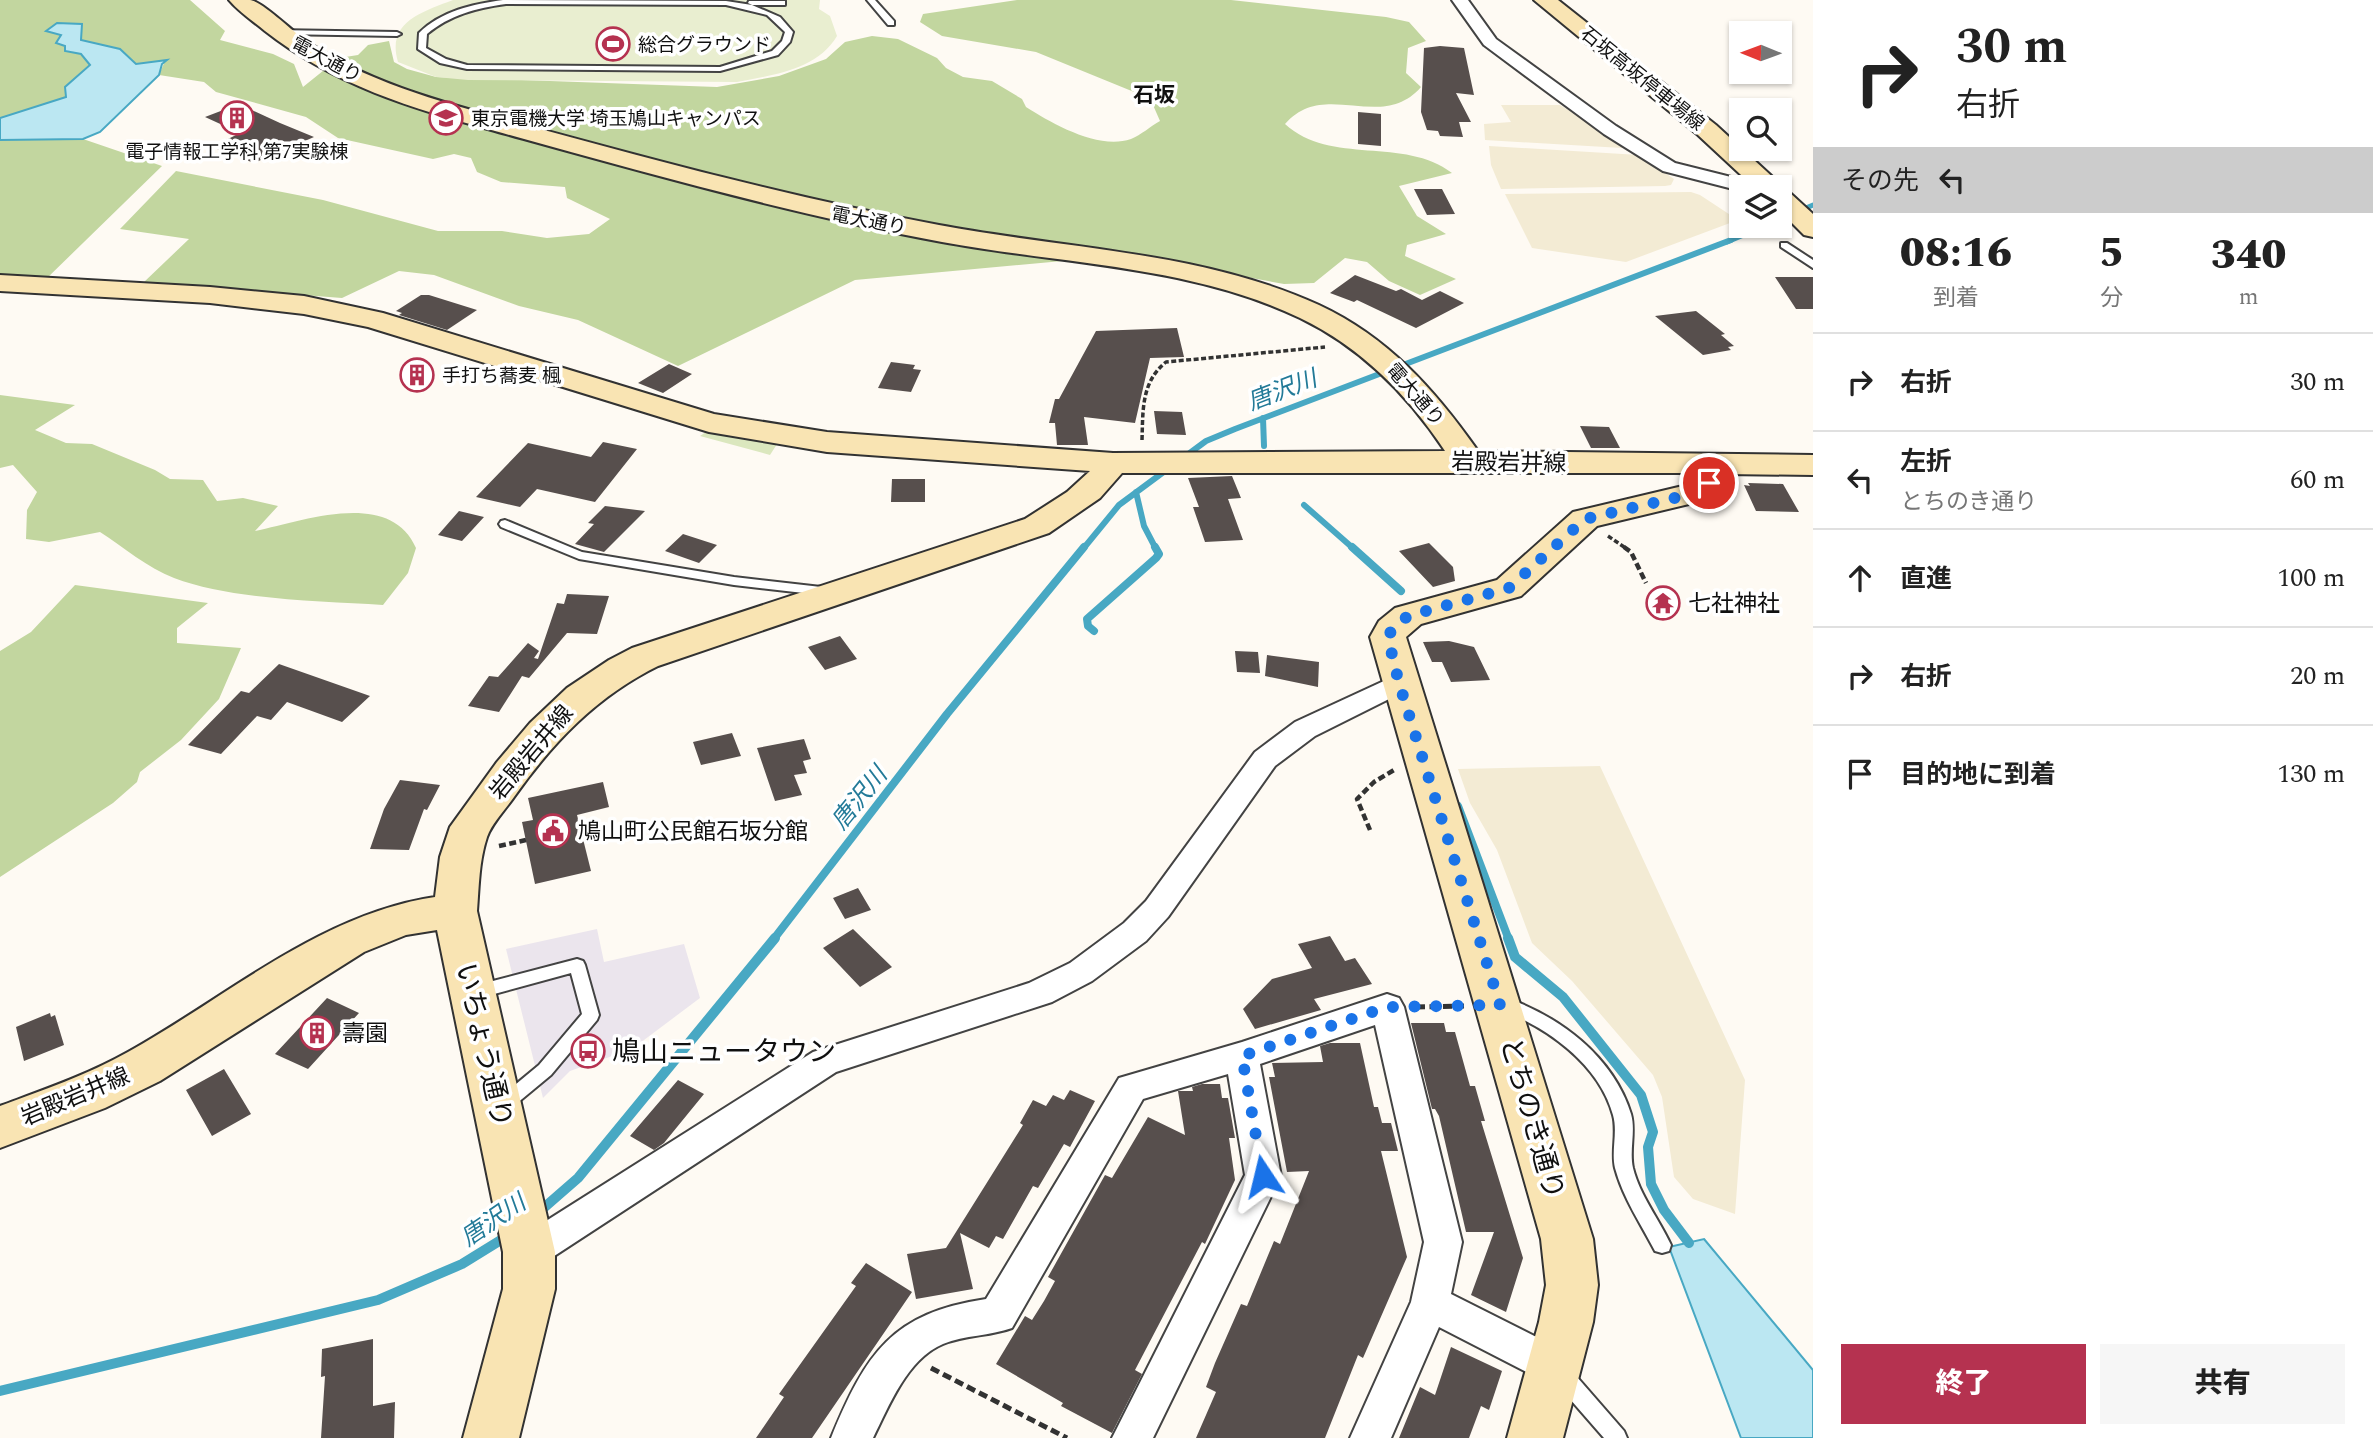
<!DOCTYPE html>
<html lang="ja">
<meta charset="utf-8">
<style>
:root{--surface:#fff;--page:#f6f6f6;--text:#222;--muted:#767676;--line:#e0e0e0;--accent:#b53250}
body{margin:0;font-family:Spectral,"Noto Sans JP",serif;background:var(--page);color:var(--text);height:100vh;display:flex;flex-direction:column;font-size:26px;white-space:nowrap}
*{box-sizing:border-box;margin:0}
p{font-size:23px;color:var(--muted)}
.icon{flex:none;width:38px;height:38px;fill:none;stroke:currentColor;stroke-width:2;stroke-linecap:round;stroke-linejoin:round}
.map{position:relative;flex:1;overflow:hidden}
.details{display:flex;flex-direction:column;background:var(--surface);width:560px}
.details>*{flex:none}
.top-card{background:#fff;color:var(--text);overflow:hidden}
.needle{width:46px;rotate:271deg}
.fabs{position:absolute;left:1729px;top:21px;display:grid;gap:14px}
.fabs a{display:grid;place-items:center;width:63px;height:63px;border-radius:0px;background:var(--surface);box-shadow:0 2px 5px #0004;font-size:35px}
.pin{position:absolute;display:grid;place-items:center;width:60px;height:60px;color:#fff;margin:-30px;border:4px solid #fff;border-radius:50%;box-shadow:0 2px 7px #0007}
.me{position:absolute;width:77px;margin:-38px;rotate:350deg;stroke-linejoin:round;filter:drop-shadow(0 0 5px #0008)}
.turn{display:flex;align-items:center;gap:24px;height:147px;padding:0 28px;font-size:32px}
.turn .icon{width:91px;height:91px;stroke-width:2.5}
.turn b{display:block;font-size:49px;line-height:60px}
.then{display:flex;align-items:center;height:66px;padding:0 28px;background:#0003;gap:14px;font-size:26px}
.eta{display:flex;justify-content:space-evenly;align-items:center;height:119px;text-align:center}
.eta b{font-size:42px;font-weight:800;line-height:49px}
.action{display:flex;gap:14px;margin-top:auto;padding:14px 28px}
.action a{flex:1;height:80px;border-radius:0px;background:var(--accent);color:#fff;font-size:28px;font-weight:800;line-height:80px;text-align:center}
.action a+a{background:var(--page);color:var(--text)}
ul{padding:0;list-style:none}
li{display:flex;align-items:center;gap:21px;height:98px;padding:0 28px;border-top:2px solid var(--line)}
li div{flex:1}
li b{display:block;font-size:26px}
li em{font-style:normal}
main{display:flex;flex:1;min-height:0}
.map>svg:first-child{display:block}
.industrial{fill:#ebe5ed}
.farmland{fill:#f3ebd4}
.green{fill:#dbe7be}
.forest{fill:#c2d69f}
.pitch{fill:#e9eed0}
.water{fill:#bbe7f2;stroke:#48a8c3;stroke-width:2}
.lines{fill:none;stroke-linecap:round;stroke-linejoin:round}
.stream-far3{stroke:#48a8c3;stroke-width:5}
.stream-far2{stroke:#48a8c3;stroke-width:6}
.stream-far1{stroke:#48a8c3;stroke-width:8}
.stream{stroke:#48a8c3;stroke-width:10}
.building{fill:#574f4d}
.lane-casing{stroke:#434343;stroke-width:4}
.street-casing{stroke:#434343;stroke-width:4}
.secondary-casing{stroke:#323232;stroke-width:4}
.path-far2{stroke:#323232;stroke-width:3.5;stroke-dasharray:5 2.5;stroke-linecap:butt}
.path-far1{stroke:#323232;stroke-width:4.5;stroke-dasharray:7 3.5;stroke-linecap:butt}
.path{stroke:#323232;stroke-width:5;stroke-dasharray:9 4.5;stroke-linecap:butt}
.lane{fill:#fff;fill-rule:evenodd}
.street{fill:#fff;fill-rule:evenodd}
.secondary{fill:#f9e4b3;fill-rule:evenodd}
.route{stroke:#1a73e8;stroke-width:12;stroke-dasharray:0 21.6}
.labels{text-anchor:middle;stroke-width:7;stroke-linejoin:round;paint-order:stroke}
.far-poi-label{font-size:19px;fill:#101010;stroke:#fff;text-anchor:start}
.far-street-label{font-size:19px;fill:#101010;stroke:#fff}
.far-quarter-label{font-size:21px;font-weight:bold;fill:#101010;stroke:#fff}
.street-label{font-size:23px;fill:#101010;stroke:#fff}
.poi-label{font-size:23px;fill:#101010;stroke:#fff;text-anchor:start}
.water-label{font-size:24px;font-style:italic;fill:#227a98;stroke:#fff}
.near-street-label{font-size:28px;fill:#101010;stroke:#fff}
.near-poi-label{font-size:28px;fill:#101010;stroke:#fff;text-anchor:start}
</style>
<main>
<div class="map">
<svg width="1813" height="1438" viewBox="0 0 1813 1438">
<rect width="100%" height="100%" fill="#fefaf3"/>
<path class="industrial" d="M597,929l7,33 80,-18 16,54 -68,51 -62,22 -27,27 -37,-149z"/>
<path class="farmland" d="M1501,105h59l66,40 -4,3 -137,-8 -1,-16 27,-2z
M1489,146l150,9 35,24 -3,6 -6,1 -164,3 -10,-24z
M1691,192l9,3 38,25 -112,42 -94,-14 -27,-54z
M1600,766l145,314 -10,134 -42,-15 -19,-22 -12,-80 -9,-22 -81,-94 -40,-38 -35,-93 -27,-47 -12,-34z"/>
<path class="green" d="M712,428l67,13 -9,14 -70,-19z"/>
<path class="forest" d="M0,0h190l35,31 -5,9 53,14 21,10 9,23 36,-29 19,-3 10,-10 21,-4 5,21 13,7 29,8 281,10 62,-11 47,-17 19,-17 27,-6 26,3 39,19 9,10 17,9 29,4 30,18 4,8c27,17 72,43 105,32 10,-4 20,-13 29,-18l-7,-16 -14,-11 -103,-42 -94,-16 -22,-14 3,-8 94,-14h214l155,17 23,5 17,19 -18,7 -2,25 15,14c-40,46 -96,-9 -136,37 46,42 119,12 167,49l-53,13 18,30 29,18 -39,11 -2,11 51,23 -36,16 -31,-14 -22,-19 -22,-4 -31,25 -30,1 -156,-29 -273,25 -177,86 -100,-46 -59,-14 -85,-31 -35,-4 -57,27 -199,-15 46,-44 -69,-10 56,-58 147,29 115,31h64l45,7 42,-4 21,-15 -43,-21 -2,-11 -64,-5 -24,-10 -6,-14 -17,-4 -21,5 -95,-21 -32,-21 -90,-25 -12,-10 -45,-7 6,-14 -29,3 -16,-15 -39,-9 1,-16 -35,7 14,4 -4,7 8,4v5l16,3 9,11 -11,11 -13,21 -66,21z
M83,139l79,27 -118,115 -44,5v-146z
M0,395l75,10 -40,25 31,13 26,1 63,26 15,9 33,1 14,21 26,-3 35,8 -23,25c48,-10 135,-43 161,17l-8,25 -25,32c-63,-4 -151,-5 -209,-27 -26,-10 -51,-31 -74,-46l-51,10 -23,-3 1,-29 10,-18 -24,-27 -13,3z
M75,585l133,18 -31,25v15l64,5 -22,51 -38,41 -41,32 -3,10 -24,21 -113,74v-226l31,-19z"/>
<path class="pitch" d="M453,0h367l-1,9 11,7 7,20c-20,34 -64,39 -100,46l-269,-2 -32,-3 -38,-15c-12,-40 24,-50 55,-62z"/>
<path class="water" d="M57,23l25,1 -1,16 39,9 16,15 31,-4 -5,4 -3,11 -59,57 -17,7 -83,1v-22l66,-21 -1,-10 25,-22 -9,-11 -16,-3v-5l-9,-3 5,-8 -15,-4z
M1704,1239l109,131v68h-72l-72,-191z"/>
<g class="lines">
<path class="stream-far3" d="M1780,219l33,-14
M1727,242l38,-16"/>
<path class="stream-far2" d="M1263,418l1,28
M1183,458l23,-17 29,-12 496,-189
M1136,492l8,34 12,23
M1304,505l50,44
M1083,549l36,-44 50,-37"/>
<path class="stream-far1" d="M1352,547l49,44
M1094,631l-6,-5 -1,-7 69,-61 3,-4 -4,-7
M1458,806l51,134
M773,940l174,-226 137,-167"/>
<path class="stream" d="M1508,938l7,19 48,40 78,98 12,37 -5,15 3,37 13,26 25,33
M539,1212l39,-34 197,-240
M0,1391l378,-91 84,-36 47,-29"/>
</g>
<path class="building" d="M1440,46l24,2 10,47 -18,-2 15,29h-12l4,15 -23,-1 -2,-5 -11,-1 -6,-18 3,-64z
M239,104l41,19 34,14 -60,26 -42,-16 28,-14 -35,-16z
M1358,112l23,2v32l-23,-2z
M1414,189h28l13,25 -28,1z
M1355,275l41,16 5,-2 21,11 18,-9 24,12 -48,25 -59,-28 -3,2 -24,-9z
M1775,277h38v32h-17z
M421,295h8l48,15 -30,20 -48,-15 3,-2 -6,-2z
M1696,311l29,23 -4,1 13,11 -6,1 3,3 -28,5 -48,-39z
M1177,328l7,29 -34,1 -15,65 -51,-6 4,28h-31l-2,-22h-6l6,-24h4l37,-68z
M891,362l24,3 -2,4 8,1 -10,22 -33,-4z
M669,364l23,10 -29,19 -25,-10z
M1154,411l28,1 4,23 -29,-1z
M1580,426l29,1 11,21h-29z
M603,442l34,7 -42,53 -58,-13 -17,18 -44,-10 52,-54 63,14z
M1232,476l9,22 -13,1 15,41 -38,2 -12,-35h6l-11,-29z
M892,479h33v23h-34z
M1748,483l35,1 16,28 -43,-1 -12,-26 6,1z
M605,506l40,5 -41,41 -29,-8 19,-20 -6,-1z
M459,511l25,6 -22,24 -24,-6z
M683,534l34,11 -18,18 -34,-12z
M1429,543l24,24 2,14 -22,6 -34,-36z
M567,594l42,2 -12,38 -30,-1 -38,45 -7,-2 -23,36 -31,-6 21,-30 9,1 30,-34 11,8 -5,7 4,1 19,-56 7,1z
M840,636l17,23 -32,11 -17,-23z
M1449,641l25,6 16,33 -39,2 -9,-20h-10l-9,-20z
M1235,651l23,1 2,21 -23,-1z
M1267,655l52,7 -1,25 -53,-11z
M279,664l91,32 -28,26 -55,-20 -16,18 -14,-4 -36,38 -33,-9 53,-54 8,2z
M732,733l9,23 -40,9 -8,-23z
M804,739l7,20 -8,2 4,12 -13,2 8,20 -27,6 -18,-53z
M400,780l40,5 -13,25 -3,-1 -15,41 -39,-1 14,-40z
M603,782l6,25 -32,8 14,56 -56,13 -13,-62 11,-2 -5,-22z
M858,888l13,22 -26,9 -12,-21z
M853,929l39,38 -32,20 -37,-39z
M1330,936l15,25 10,-3 17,26 -58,15 7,11 -66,19 -12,-20 29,-30 40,-11 -14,-24z
M327,998l32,15 -51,56 -33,-15z
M50,1013l1,4 4,-2 9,30 -40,16 -8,-34z
M1411,1023h33l2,9h9l15,54h5l10,35h-4l42,137 -17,54 -35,-17 23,-63h-28l-27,-116 -4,-7h-3z
M1330,1043h30l14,64h4l4,16h9l7,28h-17l26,106 -44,101 -5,-3 -33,83h-129l20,-46 -10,-5 9,-24 26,-59 6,2 27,-65 6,3 29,-73 -22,1 -18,-95h6l-3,-14 51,-1 -3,-16z
M224,1069l27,45 -39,22 -26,-46z
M678,1080l26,14 -40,49 -10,7 -24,-14z
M1202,1084h18l2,14h6l7,40h-6l6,42 -30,64 -3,-2 -67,128 7,4 -30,59 -51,-27 2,-3 -67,-39 29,-48 7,4 12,-19 11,-20 -7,-4 57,-102 7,3 36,-61 37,18 -7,-44h15l-1,-4z
M1070,1090l25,11 -25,46 -6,-3 -26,44 -5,-2 -30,53 -7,-3 -7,12 -29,-15 13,56 -57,10 -9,-45 39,-6 77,-123 -3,-2 13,-23 13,6 7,-11 11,5z
M866,1263l46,29 -100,146h-56l28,-41 -5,-3 77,-108 -5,-3z
M373,1339v67l22,-4 -1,36h-73l4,-62 -4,1 1,-28z
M1451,1347l51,24 -13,39 -8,-4 -12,32h-70l21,-51 15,8z"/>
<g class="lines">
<defs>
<path id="lane" d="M503,0l223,1 26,4 -4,-2 1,-2h36v4h-33l28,12 13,15 -3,10 -12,13 -58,16 -253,-2 -27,-6 -22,-14 1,-16c22,-22 54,-29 84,-33zM506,4l220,1 41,10 18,17 -3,9 -10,10 -52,16 -253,-2 -21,-6 -20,-11 1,-14c23,-19 49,-26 79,-30z
M867,0h8l19,21v4h-6z
M275,30l122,2 4,2 -4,2 -119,-2 -4,-2z
M1781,243h6l26,17v8l-32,-21z
M505,520l77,32 152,25 96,11 6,4 -6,4 -96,-11 -155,-26 -78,-32 -2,-3 2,-3z
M577,959l6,2 2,4 14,50 -2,5 -46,55 -41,34 -6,2 -6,-2 -3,-5 3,-5 41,-34 43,-51 -11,-41 -95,26 -6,-2 -2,-5 2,-5z
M1504,997c55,19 109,59 127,117 5,17 -2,36 2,54 7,28 26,51 38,77l-2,6 -7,2 -7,-2c-14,-27 -32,-53 -40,-83 -4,-17 3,-36 -2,-53 -14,-51 -67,-89 -115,-106l-2,-5 2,-5z
M1563,1366l7,3 54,62 3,7h-23l-48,-55 -3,-7 3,-7z"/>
<path id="street" d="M1452,0h16l28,39 120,87 59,37 80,20 2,4h-16v4l-78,-20 -59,-37 -120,-89z
M1399,674l10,3 4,6 -4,6 -94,47 -40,30 -107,151 -22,24 -54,40 -40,21 -216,70 -294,192 -13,5 -13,-5 -6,-12 6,-12 297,-188 216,-69 41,-20 54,-40 22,-22 109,-149 40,-30z
M1387,994l12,4 5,9 58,235 -11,52 119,60 6,13 -6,13 -14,6 -14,-6 -103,-53 -48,111h-41l61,-136 13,-60 -49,-217 -115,39 21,112 -128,262h-41l133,-263 -17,-101 -85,25 -131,229c-22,8 -47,7 -69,16 -36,15 -54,62 -70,94h-42c35,-85 61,-125 155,-139l133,-221 123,-36z"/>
<path id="secondary" d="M229,0c7,0 15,0 21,0 13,2 42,31 55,40 59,41 133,61 202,80 143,39 286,78 432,105 126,24 262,26 380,80 69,32 116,85 159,146l335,4v20l-89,-1 1,9 -15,16 -113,27 -76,70 -100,28 -15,13 187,602 5,46 -5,37 -30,116h-56l32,-116 7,-37 -5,-46 -171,-602 9,-16 16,-13 102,-28 76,-68 114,-27 5,-5v-7h-570l-22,25 -51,35 -391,133c-61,30 -105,76 -144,131 -9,13 -22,26 -27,40 -8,24 -8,49 -10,74l78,341v37l-36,149h-56l40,-149v-37l-66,-322 -31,5 -42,17 -204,129 -55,27 -105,40v-42c43,-16 87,-31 128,-54 99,-55 192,-138 307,-155l5,-40 10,-30 47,-65 33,-39 37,-35 42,-28 23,-12 393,-129 42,-27 23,-21 -263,-19 -118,-20 -341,-105 -64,-13 -94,-11 -210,-12v-16l210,12 94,9 79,17 331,101 113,18 286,21 332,-2c-37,-56 -83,-103 -145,-133 -110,-53 -240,-54 -358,-76 -151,-28 -299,-70 -447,-111 -82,-22 -163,-47 -230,-100 -12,-10 -26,-19 -36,-31z
M1534,0h24l158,125 62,57 4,5 -2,2 9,3 24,22v23l-9,-2 -24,-24v-24h-26l-56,-52z"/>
</defs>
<use href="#lane" class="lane-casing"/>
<use href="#street" class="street-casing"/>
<use href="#secondary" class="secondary-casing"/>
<path class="path-far2" d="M1142,440c1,-29 -1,-58 24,-78l159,-15
M1608,536l19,13"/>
<path class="path-far1" d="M1624,547l7,5 15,31
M1370,830l-13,-31 17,-17 20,-12
M499,846l27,-6"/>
<path class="path" d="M1416,1007l48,-1
M931,1368l136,70"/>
<use href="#lane" class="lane"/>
<use href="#street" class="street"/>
<use href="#secondary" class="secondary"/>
</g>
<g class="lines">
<path class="route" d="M1263,1176l-21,-120 145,-49 113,-2 -101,-322 -11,-45 4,-9 16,-13 101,-28 76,-69 102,-24 22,-12"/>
</g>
<defs>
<symbol id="stadium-ring" viewBox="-11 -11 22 22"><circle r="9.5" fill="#fff" stroke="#b53250" stroke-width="1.5"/><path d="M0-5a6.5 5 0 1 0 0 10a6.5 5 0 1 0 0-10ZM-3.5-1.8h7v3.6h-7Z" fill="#b53250"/></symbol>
<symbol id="building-ring" viewBox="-11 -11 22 22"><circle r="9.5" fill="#fff" stroke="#b53250" stroke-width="1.5"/><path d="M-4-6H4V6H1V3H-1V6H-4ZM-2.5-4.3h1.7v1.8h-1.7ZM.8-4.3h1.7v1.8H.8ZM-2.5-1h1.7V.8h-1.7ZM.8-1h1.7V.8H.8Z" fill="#b53250"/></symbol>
<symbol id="university-ring" viewBox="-11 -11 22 22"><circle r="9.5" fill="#fff" stroke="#b53250" stroke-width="1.5"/><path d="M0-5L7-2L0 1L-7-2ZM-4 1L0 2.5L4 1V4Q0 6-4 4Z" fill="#b53250"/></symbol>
<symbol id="temple-ring" viewBox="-11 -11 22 22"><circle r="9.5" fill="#fff" stroke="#b53250" stroke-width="1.5"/><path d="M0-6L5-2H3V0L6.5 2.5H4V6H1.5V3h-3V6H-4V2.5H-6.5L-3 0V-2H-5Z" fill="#b53250"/></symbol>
<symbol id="civic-ring" viewBox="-11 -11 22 22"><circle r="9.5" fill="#fff" stroke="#b53250" stroke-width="1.5"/><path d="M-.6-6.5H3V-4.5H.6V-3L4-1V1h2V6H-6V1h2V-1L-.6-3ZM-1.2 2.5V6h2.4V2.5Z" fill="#b53250"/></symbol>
<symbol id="bus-ring" viewBox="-11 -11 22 22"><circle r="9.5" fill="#fff" stroke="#b53250" stroke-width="1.5"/><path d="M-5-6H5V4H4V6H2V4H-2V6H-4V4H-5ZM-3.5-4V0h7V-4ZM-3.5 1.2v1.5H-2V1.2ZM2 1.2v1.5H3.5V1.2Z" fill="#b53250"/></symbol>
</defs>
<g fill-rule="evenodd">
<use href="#stadium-ring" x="594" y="25" width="38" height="38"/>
<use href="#building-ring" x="218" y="99" width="38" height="38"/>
<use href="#university-ring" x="427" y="99" width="38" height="38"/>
<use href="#building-ring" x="398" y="356" width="38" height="38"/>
<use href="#temple-ring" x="1644" y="584" width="38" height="38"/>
<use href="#civic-ring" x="534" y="812" width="38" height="38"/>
<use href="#building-ring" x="298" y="1014" width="38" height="38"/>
<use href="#bus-ring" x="569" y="1032" width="38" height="38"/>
</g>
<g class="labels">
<g class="far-poi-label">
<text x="638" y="51">総合グラウンド</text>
<text x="471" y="125">東京電機大学 埼玉鳩山キャンパス</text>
<text x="237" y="158" text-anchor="middle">電子情報工学科 第7実験棟</text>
<text x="442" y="382">手打ち蕎麦 楓</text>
</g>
<g class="far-street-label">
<text transform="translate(327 59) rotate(28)" y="7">電大通り</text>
<text transform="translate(1643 78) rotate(39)" y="7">石坂高坂停車場線</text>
<text transform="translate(869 220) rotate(11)" y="7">電大通り</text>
<text transform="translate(1416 394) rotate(49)" y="7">電大通り</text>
</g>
<g class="far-quarter-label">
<text x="1154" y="102">石坂</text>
</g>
<g class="street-label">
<text transform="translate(1509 462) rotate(1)" y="8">岩殿岩井線</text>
<text transform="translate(531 752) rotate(-50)" y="8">岩殿岩井線</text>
<text transform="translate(75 1096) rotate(-23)" y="8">岩殿岩井線</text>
</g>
<g class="poi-label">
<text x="1688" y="611">七社神社</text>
<text x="578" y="839">鳩山町公民館石坂分館</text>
<text x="342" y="1041">壽園</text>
</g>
<g class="water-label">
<text transform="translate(1282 390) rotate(-21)" y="8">唐沢川</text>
<text transform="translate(859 798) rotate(-51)" y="8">唐沢川</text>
<text transform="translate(493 1220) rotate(-34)" y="8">唐沢川</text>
</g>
<g class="near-street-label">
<text transform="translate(485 1045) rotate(77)" y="10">いちょう通り</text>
<text transform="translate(1533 1118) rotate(74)" y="10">とちのき通り</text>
</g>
<g class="near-poi-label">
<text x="612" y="1061">鳩山ニュータウン</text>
</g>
</g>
</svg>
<div class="fabs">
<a><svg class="needle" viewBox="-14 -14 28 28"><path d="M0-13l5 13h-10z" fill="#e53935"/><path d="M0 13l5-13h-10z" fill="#767676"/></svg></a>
<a><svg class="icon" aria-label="search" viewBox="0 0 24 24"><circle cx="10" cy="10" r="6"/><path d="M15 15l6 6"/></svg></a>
<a><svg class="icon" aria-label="layers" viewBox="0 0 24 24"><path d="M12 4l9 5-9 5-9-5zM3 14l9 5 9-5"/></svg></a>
</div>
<div class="pin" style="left:1709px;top:483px;background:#d93025"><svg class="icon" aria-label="arrive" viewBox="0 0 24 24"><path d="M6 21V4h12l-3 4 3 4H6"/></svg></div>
<svg class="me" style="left:1263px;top:1176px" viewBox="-20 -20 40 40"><path d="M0-17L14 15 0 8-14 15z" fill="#1a73e8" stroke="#fff" stroke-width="4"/></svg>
</div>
<section class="details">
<div class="top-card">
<div class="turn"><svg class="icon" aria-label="right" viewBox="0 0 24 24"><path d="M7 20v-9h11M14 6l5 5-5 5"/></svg><div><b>30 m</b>右折</div></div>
<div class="then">その先<svg class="icon" aria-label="left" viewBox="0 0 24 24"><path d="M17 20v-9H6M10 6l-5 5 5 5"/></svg></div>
</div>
<div class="eta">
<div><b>08:16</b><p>到着</p></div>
<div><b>5</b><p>分</p></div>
<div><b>340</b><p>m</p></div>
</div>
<ul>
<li><svg class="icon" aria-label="right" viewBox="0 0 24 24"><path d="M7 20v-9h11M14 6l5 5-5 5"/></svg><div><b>右折</b></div><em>30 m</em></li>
<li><svg class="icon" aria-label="left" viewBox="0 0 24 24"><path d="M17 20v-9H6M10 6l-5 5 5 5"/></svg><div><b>左折</b><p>とちのき通り</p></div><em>60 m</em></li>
<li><svg class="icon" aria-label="ahead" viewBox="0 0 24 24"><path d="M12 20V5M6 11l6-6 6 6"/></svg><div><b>直進</b></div><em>100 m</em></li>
<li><svg class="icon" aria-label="right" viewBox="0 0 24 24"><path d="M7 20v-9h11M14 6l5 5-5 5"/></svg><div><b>右折</b></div><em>20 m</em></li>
<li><svg class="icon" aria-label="arrive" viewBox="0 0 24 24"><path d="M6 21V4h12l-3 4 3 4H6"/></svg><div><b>目的地に到着</b></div><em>130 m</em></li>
</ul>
<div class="action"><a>終了</a><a>共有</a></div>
</section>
</main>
